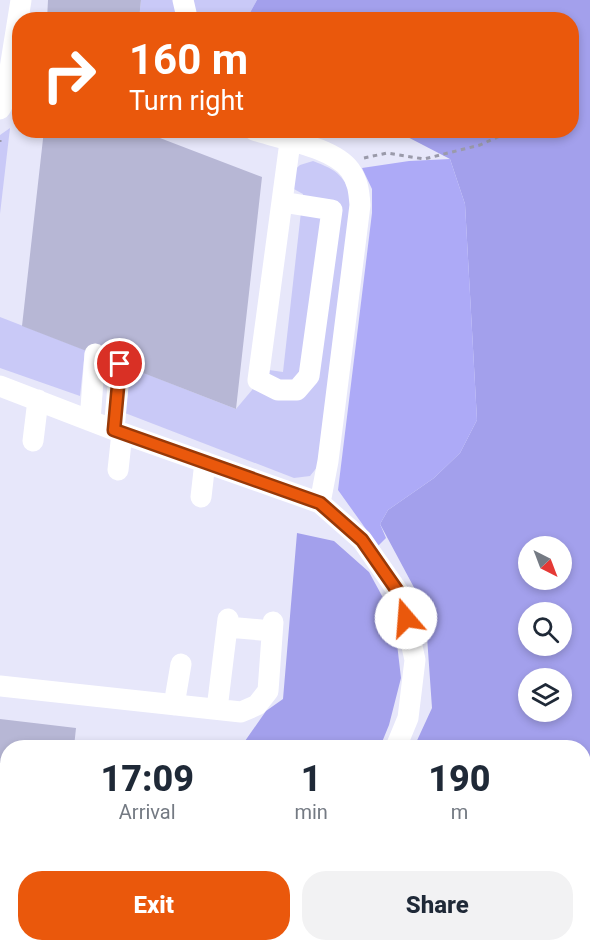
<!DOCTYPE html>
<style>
:root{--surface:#fff;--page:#f2f2f3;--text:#1f2937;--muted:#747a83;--accent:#ea580c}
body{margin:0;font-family:Roboto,sans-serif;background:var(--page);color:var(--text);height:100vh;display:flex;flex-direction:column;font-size:22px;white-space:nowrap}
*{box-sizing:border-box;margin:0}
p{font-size:20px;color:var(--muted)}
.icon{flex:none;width:33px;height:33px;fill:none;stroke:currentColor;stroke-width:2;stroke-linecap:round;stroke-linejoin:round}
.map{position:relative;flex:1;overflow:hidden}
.side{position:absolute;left:0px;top:740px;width:591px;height:212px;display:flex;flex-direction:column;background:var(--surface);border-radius:24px 24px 0 0;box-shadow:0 3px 9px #0003}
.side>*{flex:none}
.top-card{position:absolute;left:12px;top:12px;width:567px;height:126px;border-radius:24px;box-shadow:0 3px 9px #0003;background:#ea580c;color:#fff;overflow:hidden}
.needle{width:39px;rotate:138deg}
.buttons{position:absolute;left:518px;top:536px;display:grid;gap:12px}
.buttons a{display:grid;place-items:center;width:54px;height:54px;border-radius:50%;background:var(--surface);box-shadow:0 3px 9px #0003;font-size:30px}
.pin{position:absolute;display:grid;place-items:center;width:51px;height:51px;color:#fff;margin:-26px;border:3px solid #fff;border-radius:50%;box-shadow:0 2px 6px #0007}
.me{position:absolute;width:66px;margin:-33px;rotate:342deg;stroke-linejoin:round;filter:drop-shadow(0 0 4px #0008)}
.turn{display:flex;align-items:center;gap:21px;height:126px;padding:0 18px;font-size:27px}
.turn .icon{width:78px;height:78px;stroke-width:2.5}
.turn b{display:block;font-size:42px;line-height:51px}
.eta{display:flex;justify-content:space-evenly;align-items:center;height:102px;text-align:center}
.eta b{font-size:36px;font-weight:800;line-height:42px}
.cta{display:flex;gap:12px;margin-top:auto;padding:12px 18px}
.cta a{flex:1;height:69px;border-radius:24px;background:var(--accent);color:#fff;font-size:24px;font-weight:800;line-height:69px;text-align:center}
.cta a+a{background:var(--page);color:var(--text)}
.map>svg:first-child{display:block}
.green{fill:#c9c9f7}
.forest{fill:#a3a0ec;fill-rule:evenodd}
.water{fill:#adaaf7}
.building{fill:#b7b7d5}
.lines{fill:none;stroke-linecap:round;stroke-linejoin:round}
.path{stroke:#9a9aaa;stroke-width:3;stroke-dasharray:4.5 4.5;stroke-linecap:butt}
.minor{stroke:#fff;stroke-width:21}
.route-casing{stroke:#983908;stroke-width:15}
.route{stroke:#ea580c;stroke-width:10}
</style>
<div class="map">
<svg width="590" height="950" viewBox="0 0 590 950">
<rect width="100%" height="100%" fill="#e7e7fa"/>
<path class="green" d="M141,0h37l-1,19 -38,1z
M192,0h65l-11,20 -51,-1z
M10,128l-10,86v-79z
M313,161c24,9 33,15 39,41l-30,259 -12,15 -16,2 -169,-65 6,-45 105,41 33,-39 14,2 20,-178 -11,-6v-16l8,-7z
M0,317l85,33 -5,46 -80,-28z"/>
<path class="forest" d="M257,0h333v950h-263l2,-6h255v-197h-170l18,-39 -7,-100 -45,-84 8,-14 46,-32 26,-25 17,-33 -12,-216 -15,-45 -54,-28 176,-1v-110h-326zM528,546h33v33h-33zM528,612h33v33h-33zM528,678h33v33h-33z
M297,533l37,8 35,31 25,46 7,60 -12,47 -9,22h-135v-6l21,-30 17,-12z
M227,944h70l-3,6h-68z"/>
<path class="water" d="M450,159l15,45 12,216 -17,33 -26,25 -46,32 -8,14 6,14 -8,8 -40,-56 34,-277v-24l-10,-21 47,-7z"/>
<path class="building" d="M48,0h93l-2,20h-92z
M44,130h95l123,47 -26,232 -214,-83z
M0,719l76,9 -2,19h-66v197h41l-1,6h-48z"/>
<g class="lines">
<path class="path" d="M0,142v-2
M364,158l23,-5 37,6 56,-14 33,-15"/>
<path class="minor" d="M183,0l3,13 -2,7
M0,109l5,-9 16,-100
M254,130c26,9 79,17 96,40 8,11 9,22 10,35l-32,256 -8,42
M282,202l50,8 -23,166 -12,14h-19l-20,-10 32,-238
M0,386l122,47 198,70 42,37 39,56 14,64 -7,58 -12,29
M90,421l5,-67
M114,430l6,-66
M33,441l5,-41
M118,470l4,-37
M201,497l4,-35
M227,627l45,4
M0,686l241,26 16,-7 11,-14 5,-69
M174,705l7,-41
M217,709l11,-90
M310,950l3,-6"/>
</g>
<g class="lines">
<defs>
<path id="route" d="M120,364l-6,66 206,73 42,37 39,56 5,22"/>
</defs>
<use href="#route" class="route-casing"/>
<use href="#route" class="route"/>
</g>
</svg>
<div class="buttons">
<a><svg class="needle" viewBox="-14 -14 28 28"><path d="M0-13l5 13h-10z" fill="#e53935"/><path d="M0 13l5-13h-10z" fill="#747a83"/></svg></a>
<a><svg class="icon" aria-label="search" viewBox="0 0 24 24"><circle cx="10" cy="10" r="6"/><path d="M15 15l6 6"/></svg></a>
<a><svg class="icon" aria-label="layers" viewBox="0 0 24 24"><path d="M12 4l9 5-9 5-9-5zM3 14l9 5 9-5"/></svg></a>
</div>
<div class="pin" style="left:120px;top:364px;background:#d93025"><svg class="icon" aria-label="arrive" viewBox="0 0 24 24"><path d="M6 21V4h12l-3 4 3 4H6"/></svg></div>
<svg class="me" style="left:406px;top:618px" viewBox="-20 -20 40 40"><circle r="19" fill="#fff"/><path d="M0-13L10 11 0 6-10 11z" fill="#ea580c"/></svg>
<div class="top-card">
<div class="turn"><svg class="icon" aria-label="right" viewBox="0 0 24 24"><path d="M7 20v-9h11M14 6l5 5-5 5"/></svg><div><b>160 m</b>Turn right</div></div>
</div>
<section class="side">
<div class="eta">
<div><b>17:09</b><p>Arrival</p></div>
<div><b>1</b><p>min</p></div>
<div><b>190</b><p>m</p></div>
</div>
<div class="cta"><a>Exit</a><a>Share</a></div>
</section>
</div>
